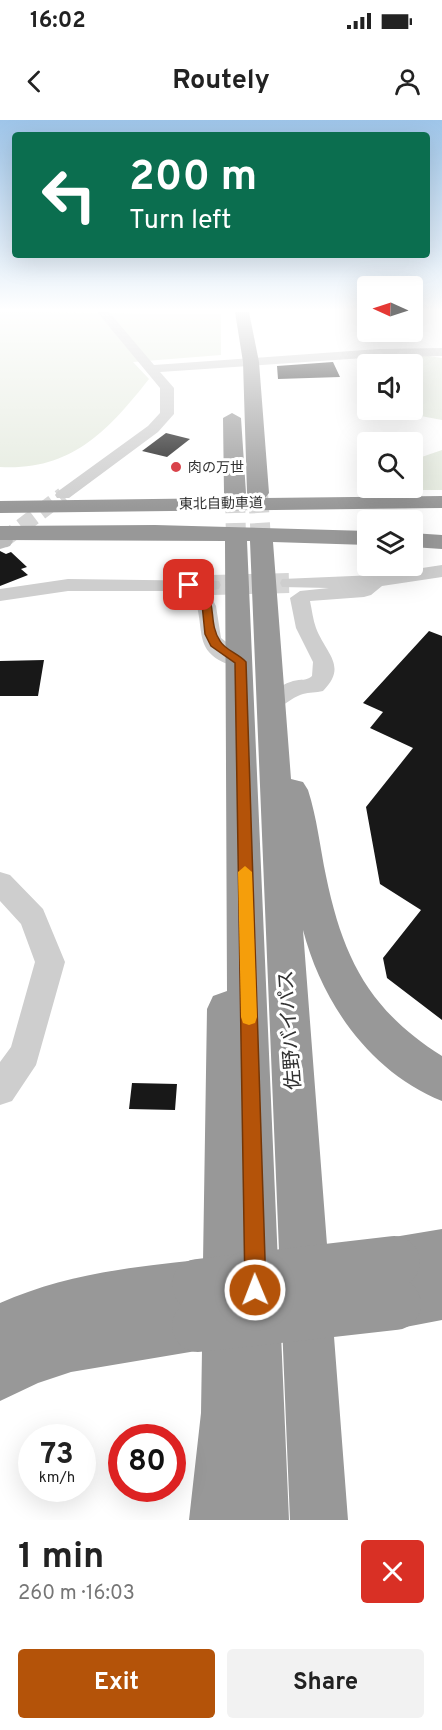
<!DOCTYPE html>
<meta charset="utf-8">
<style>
:root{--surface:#fff;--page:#f2f2f2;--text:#222;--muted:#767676;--accent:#b45309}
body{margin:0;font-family:Overpass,"Noto Sans JP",sans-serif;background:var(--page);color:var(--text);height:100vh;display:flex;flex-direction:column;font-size:22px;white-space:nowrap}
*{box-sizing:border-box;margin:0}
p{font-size:20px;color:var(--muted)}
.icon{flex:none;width:33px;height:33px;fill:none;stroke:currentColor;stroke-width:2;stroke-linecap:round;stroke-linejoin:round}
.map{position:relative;height:1400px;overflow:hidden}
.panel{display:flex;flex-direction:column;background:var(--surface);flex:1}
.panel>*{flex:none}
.guide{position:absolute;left:12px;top:12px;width:418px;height:126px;border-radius:6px;box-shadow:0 6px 24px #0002;background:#0b6e4f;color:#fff;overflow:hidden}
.needle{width:39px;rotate:273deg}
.buttons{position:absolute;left:357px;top:156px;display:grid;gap:12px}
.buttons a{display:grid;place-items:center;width:66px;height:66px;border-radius:6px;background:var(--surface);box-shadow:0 6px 24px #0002;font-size:30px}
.speed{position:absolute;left:18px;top:1304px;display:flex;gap:12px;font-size:30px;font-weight:700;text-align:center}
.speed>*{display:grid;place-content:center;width:78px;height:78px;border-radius:50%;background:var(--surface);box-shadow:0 6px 24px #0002;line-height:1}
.speed small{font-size:15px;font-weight:400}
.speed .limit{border:9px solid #d22;background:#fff;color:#111}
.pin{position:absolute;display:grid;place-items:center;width:51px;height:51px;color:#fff;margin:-26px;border-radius:12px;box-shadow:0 3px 9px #0006}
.me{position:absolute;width:66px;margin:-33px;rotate:359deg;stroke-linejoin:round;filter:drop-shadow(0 0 4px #0008)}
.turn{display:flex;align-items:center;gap:21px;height:126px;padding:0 18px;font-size:27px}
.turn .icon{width:78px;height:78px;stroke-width:2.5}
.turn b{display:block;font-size:42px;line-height:51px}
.round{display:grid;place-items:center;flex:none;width:63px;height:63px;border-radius:6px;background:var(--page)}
.headline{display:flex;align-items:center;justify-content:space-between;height:102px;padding:0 18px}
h1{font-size:36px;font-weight:700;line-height:45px}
.button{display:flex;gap:12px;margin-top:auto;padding:12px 18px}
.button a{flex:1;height:69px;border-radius:6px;background:var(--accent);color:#fff;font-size:24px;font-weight:700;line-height:69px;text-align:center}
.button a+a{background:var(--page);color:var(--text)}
.status{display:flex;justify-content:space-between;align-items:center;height:42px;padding:0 30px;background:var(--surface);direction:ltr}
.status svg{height:16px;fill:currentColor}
header{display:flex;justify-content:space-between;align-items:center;height:78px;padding:0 18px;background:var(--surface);font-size:27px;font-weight:700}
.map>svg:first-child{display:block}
.green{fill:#e4eade}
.building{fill:#181818}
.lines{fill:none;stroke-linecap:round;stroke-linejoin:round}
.street-tunnel-far1{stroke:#d6d6d6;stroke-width:16;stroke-dasharray:16 8;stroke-linecap:butt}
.street-tunnel{stroke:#d6d6d6;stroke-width:20;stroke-dasharray:20 10;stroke-linecap:butt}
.highway-tunnel{stroke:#d6d6d6;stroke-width:20;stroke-dasharray:20 10;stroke-linecap:butt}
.street{fill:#cecece;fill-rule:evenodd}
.secondary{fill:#bbb;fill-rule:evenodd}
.highway{fill:#989898;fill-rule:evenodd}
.highway-bridge{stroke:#989898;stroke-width:52}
.route{fill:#b45309;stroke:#753606;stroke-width:1.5}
.slow{fill:#f59e0b}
.poi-dot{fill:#d9434a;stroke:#fff;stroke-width:2}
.labels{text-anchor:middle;stroke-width:6;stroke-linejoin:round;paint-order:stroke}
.far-poi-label{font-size:14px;fill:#313131;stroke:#fff;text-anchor:start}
.far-street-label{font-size:14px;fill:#313131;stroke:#fff}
.near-street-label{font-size:20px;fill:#313131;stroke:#fff}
</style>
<div class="status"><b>16:02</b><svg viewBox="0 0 49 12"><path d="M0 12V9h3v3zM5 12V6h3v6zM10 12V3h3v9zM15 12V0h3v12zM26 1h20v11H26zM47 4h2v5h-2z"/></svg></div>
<header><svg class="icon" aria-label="back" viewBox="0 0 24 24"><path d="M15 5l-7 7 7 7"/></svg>Routely<svg class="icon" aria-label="person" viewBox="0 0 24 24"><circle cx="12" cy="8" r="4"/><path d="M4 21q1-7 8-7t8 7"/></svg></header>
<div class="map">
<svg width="442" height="1400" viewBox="0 0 442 1400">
<rect width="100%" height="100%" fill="#fff"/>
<path class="green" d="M0,192l221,2v41l-88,7 16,17c-41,52 -78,92 -149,88z
M422,235l20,3v62l-53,-10h23v-46h-44v-6z
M442,330v40h-44l-4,-2h18l1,-28z"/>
<path class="building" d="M333,242l7,15 -62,2 -1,-13z
M166,313l24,6 -23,18 -25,-6z
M0,431l6,3 5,-2 16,15 -6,2 7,6 -28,11z
M429,511l13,5v384l-55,-42 -4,-20 38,-48 -41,-26 -14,-77 47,-59 -43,-20 13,-16 -20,-9z
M44,540l-6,36h-38v-35z
M132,963l45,1 -2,26 -46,-1z"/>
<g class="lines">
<path class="street-tunnel-far1" d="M2,421l61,-46"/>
<path class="street-tunnel" d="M212,465l77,-2"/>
<path class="highway-tunnel" d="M235,373l1,47
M258,373l3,47"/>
<path class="street" d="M97,192h12l45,53 225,-16 63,-1v8l-63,1 -219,15 14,16v26l-16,18 -89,66h-12l-2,-3 2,-3 91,-66 12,-13v-25z
M442,445v12l-60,9 -11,9 -7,2 -54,4c2,9 3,19 6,27 10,26 32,38 7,63 -7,2 -14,1 -20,3 -15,4 -22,19 -40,14l-3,-5c6,-9 23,-19 33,-22 8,-2 14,0 19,-5l1,-14 -17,-34 -6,-30 10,-7 29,-3 -47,-1 -2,-4 2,-4 94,-4z
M68,459l151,2 2,4 -2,4 -11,2 8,15 5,32 30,23 -4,5 -7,2c-49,-13 -34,-35 -45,-69l-10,-8h-117l-68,10v-12z
M0,752l10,3 33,34 22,53 -29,103 -24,36 -12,4v-43l11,-15 24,-85 -14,-38 -21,-23z"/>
<path class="secondary" d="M0,415l10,1 3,5 -3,5 -10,3z"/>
<path class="highway" d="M235,192h14l10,50 10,131 -4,5 177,-2v12l-442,5v-12l230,-3 -6,-5 -1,-75 9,-5 9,5 5,75 -5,5h11l-5,-5 -4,-131z
M155,405l213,6v14l-95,-3 18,237 12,3 5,8c9,28 12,57 18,86 17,82 43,134 116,180v45c-72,-29 -120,-98 -139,-171l45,590h-58l-40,-979h-3l42,979h-100l12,-107 1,-63 -131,22 -33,11 -38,18v-98c63,-28 130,-36 198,-43l5,2 4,-253 6,-13 14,-5 -2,-450 -225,-1v-14z
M412,413l30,2v14l-30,-2z
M442,1109v91l-47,9 -18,-7 -7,-18 7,-18 8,-3 -8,-4 -8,-17 8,-17 17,-8z"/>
<path class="highway-bridge" d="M198,1165l196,-23
M198,1206l197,-22"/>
</g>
<linearGradient id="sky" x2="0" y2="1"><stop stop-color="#9ec5e9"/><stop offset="0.49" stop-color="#fff"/><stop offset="1" stop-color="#fff" stop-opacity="0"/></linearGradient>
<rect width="442" height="388" fill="url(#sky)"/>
<path class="route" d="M189,462c34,10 16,37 31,59 5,9 19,13 26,21l20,628 -3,8 -8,3 -7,-3 -3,-8 -10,-627 -24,-17 -6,-12 -3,-30 -7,-12 -12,-7z"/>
<path class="slow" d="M245,746l7,6 5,145 -2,6 -6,2 -6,-2 -2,-6 -3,-145z"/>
<circle class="poi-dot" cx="176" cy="347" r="6"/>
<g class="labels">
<g class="far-poi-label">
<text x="188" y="352">肉の万世</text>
</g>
<g class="far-street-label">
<text transform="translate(221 383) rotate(-1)" y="5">東北自動車道</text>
</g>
<g class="near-street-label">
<text transform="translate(289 910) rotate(-94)" y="7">佐野バイパス</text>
</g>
</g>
</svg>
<div class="buttons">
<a><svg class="needle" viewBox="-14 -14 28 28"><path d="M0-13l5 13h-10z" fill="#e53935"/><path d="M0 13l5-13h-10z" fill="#767676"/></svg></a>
<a><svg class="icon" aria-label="sound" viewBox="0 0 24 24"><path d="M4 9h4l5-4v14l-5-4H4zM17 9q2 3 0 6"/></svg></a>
<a><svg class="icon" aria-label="search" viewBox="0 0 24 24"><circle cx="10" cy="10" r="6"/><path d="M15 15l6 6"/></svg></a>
<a><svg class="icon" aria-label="layers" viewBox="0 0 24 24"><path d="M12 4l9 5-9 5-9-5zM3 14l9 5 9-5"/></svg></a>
</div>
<div class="speed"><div>73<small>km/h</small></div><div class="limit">80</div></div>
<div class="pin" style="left:189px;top:465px;background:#d93025"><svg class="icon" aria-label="arrive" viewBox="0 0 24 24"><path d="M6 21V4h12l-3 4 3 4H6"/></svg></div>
<svg class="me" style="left:255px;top:1170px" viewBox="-20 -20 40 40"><circle r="17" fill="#b45309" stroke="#fff" stroke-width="3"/><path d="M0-11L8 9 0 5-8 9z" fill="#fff"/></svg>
<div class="guide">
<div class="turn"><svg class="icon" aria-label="left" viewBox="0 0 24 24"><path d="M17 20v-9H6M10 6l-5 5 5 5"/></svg><div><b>200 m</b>Turn left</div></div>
</div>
</div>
<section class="panel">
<div class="headline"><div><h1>1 min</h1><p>260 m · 16:03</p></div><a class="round" style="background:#d93025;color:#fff"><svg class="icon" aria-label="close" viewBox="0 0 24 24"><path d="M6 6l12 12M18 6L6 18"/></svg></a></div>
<div class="button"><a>Exit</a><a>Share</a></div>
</section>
